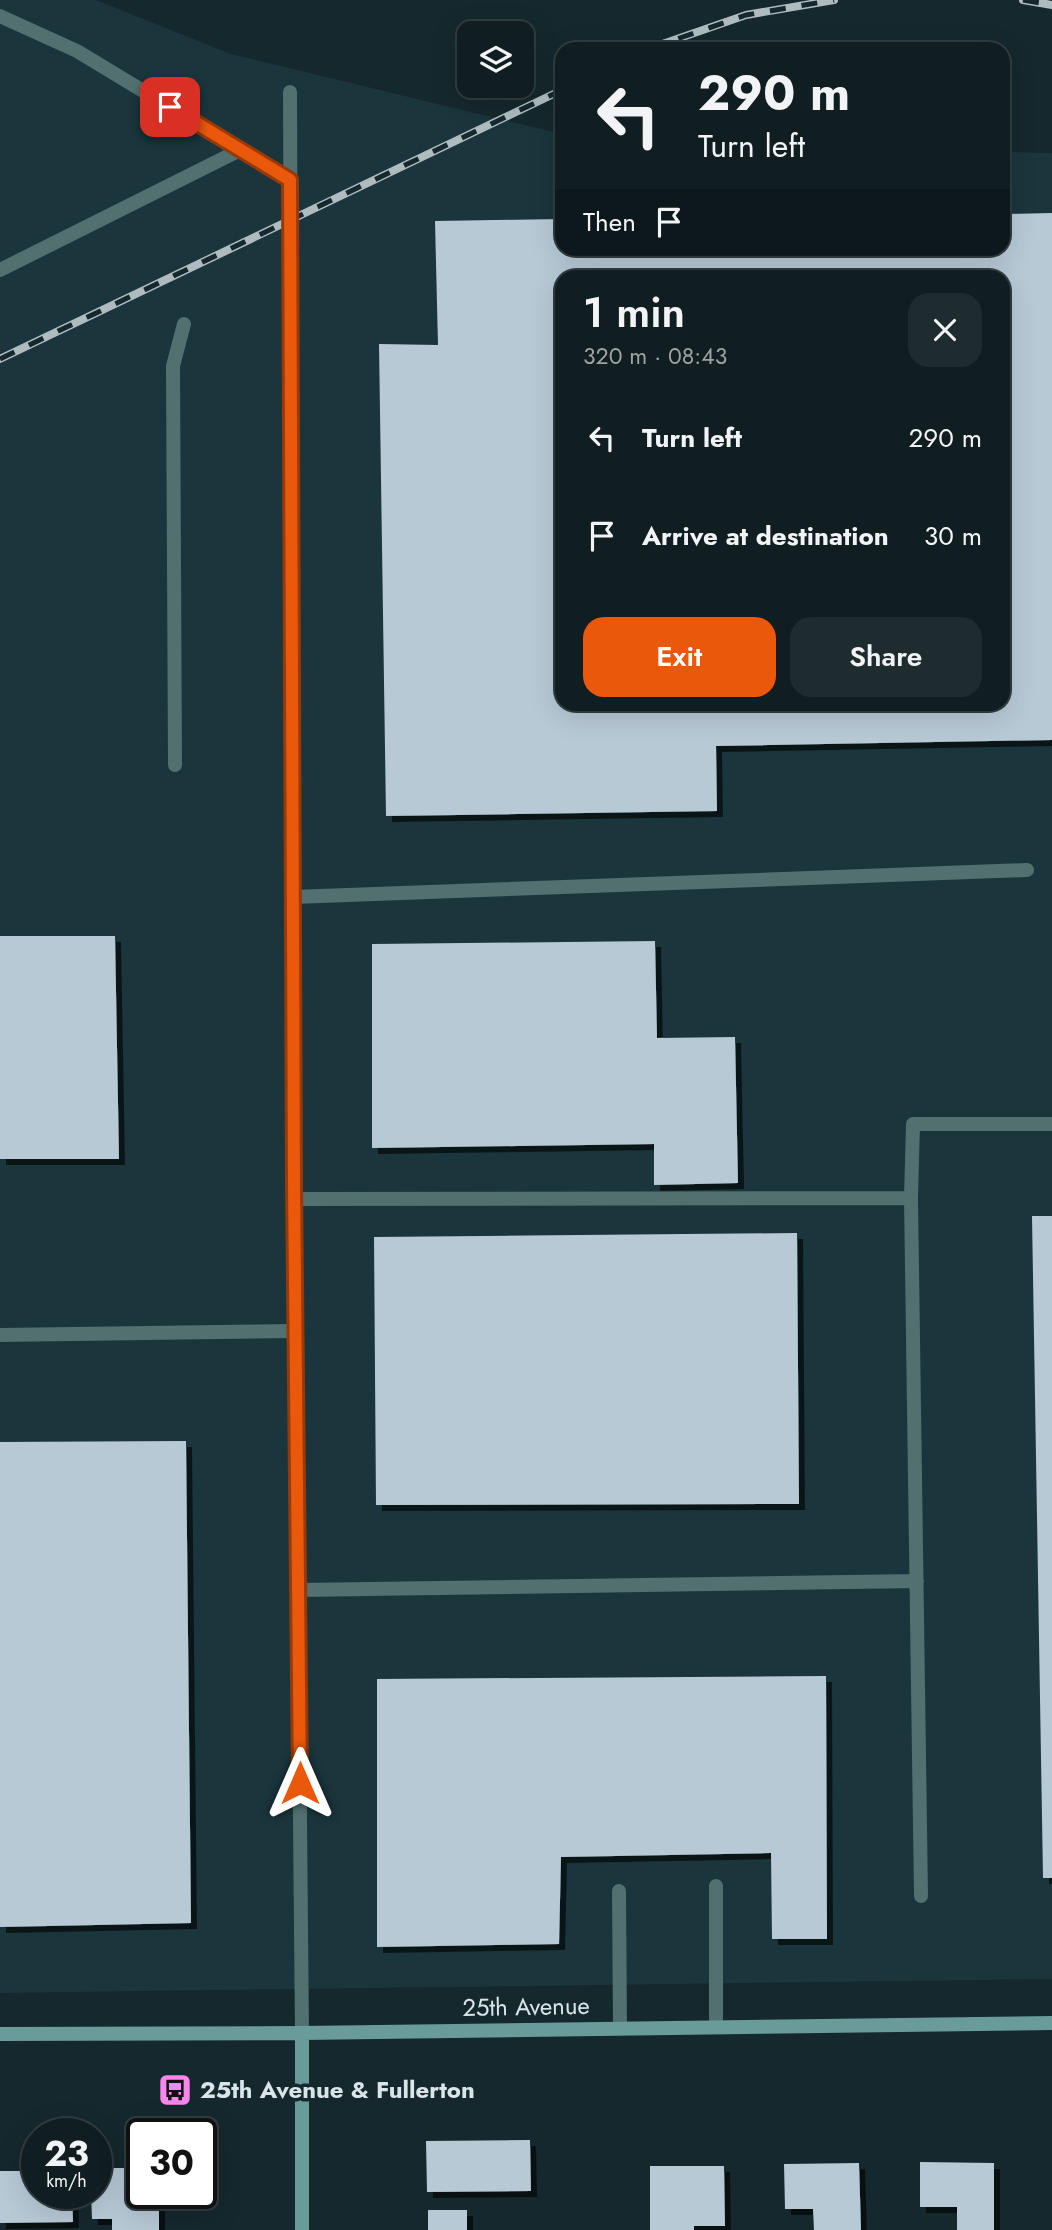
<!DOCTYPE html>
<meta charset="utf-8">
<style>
:root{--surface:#101e22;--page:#1e2b2f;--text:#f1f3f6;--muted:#9ca2a5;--line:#303c40;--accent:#ea580c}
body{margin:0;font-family:Jost,sans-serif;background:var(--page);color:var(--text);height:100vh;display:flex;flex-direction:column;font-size:26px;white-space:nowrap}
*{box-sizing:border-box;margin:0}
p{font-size:23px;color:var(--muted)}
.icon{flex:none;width:38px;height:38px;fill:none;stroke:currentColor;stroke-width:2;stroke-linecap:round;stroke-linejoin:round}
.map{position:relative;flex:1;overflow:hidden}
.sheet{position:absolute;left:555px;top:270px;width:455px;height:441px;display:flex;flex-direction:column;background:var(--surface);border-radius:21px;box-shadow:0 7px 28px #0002,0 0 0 2px var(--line)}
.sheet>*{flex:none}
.guide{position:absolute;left:555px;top:42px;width:455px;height:214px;border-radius:21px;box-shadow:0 7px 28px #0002,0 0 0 2px var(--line);background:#101e22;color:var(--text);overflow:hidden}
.controls{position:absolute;left:457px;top:21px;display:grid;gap:14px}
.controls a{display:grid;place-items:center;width:77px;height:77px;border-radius:14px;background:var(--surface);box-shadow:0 7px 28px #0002,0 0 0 2px var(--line);font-size:35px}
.speed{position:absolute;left:21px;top:2118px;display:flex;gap:14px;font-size:35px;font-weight:700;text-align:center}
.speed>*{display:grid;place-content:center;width:91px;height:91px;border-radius:50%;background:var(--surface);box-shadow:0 7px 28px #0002,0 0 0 2px var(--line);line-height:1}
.speed small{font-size:18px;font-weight:400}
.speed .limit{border:4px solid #111;border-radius:10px;background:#fff;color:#111}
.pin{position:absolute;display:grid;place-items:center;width:60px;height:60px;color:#fff;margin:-30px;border-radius:14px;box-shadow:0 4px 10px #0006}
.me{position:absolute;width:77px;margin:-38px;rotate:0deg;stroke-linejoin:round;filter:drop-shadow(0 0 5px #0008)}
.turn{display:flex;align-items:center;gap:24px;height:147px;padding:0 28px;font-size:32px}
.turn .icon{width:91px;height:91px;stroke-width:2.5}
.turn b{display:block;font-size:49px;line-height:60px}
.then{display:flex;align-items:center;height:66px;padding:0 28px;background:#0003;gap:14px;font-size:26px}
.round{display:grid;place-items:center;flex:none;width:74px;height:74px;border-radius:21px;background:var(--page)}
.head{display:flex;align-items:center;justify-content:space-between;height:119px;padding:0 28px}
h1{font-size:42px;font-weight:600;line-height:52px}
.cta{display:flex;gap:14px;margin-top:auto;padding:14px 28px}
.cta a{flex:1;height:80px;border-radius:21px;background:var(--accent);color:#fff;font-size:28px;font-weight:600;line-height:80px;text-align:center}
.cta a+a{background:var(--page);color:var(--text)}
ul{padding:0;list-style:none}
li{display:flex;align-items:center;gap:21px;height:98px;padding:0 28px}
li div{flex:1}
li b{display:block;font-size:26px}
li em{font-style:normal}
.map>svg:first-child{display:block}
.built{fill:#1a353c;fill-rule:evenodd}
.building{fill:#b7c9d5;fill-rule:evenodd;filter:url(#shadow)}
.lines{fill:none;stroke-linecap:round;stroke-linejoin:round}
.lane{stroke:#51706f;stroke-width:14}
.street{stroke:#51706f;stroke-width:14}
.secondary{stroke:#689b99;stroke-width:14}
.rail-casing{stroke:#aebcbf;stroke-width:8}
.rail{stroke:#15282d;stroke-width:5;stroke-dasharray:16;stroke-linecap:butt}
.route-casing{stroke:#983908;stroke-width:18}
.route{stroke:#ea580c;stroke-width:12}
.labels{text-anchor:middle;stroke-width:7;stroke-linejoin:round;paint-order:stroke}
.street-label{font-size:24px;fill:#d9e5e8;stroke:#15282d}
.poi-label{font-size:24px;font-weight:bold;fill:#d9e5e8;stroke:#15282d;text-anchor:start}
</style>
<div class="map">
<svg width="1052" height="2230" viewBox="0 0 1052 2230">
<defs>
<filter id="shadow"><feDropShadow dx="6" dy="6" stdDeviation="0" flood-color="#0009"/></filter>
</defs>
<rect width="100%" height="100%" fill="#15282d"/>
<path class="built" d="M0,0h96l135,54 331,80v114h441v-96l49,1v1826l-1052,14zM562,276h441v428h-441z"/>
<path class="building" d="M1052,213v527l-336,6 1,65 -331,5 -7,-472 59,1 -3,-124 127,-2v29h441v-34zM562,276h441v428h-441z
M0,936h115l4,223h-119z
M655,941l2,97 78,-1 3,146 -84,2v-41l-282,4v-204z
M1032,1216h20v662h-9z
M797,1233l2,271 -423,1 -2,-268z
M186,1441l5,482 -191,4v-485z
M826,1676l1,263h-55l-1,-86 -210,4 -2,87 -182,3v-268z
M530,2140l1,51 -104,1 -1,-51z
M920,2162l74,1v67h-37v-23h-37z
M859,2163l2,67h-47l-1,-21h-28l-1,-45z
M650,2166h74l1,60h-31v4h-44z
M96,2168h46v25h38v6h-21v31h-47v-11h-20l-1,-26h5z
M0,2171h37v22h35l1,29 -73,1z
M428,2210h39v20h-39z"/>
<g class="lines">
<path class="lane" d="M0,16l77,35 213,129
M0,270l240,-120
M175,765l-2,-399 11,-42
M293,897l734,-27
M911,1198l10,698
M294,1199l617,-1 2,-74h139
M0,1335l295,-4
M298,1590l619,-9
M716,1886v141
M619,1891l1,137"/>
<path class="street" d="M290,92l4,1091 8,850"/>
<path class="secondary" d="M0,2034l302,-1 750,-10
M302,2230v-197"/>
<defs>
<path id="rail" d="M1023,0l29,5
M648,49l98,-34 88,-15
M0,359l562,-269"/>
</defs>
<use href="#rail" class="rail-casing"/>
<use href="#rail" class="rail"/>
</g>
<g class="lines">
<defs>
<path id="route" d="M170,107l120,73 4,1003 6,600"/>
</defs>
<use href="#route" class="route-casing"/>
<use href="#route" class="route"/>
</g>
<defs>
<symbol id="bus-square" viewBox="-11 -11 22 22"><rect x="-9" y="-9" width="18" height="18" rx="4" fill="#f688ed" stroke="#15282d"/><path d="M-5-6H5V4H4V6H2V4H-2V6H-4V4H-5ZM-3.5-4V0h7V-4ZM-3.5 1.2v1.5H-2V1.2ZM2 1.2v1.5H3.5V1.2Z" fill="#111"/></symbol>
</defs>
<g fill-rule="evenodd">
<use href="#bus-square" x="156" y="2071" width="38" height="38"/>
</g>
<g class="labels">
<g class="street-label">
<text transform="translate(526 2007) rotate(-1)" y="8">25th Avenue</text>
</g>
<g class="poi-label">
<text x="200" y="2098">25th Avenue &amp; Fullerton</text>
</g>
</g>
</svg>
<div class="controls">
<a><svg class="icon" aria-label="layers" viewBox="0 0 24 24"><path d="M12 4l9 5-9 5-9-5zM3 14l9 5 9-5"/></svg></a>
</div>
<div class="speed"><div>23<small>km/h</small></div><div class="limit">30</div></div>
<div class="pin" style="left:170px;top:107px;background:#d93025"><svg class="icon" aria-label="arrive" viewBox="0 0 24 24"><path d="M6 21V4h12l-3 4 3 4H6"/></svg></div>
<svg class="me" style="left:300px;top:1783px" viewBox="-20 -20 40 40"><path d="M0-17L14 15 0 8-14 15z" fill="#ea580c" stroke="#fff" stroke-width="4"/></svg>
<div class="guide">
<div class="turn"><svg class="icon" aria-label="left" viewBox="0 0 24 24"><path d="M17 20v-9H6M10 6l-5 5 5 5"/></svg><div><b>290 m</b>Turn left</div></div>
<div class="then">Then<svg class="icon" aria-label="arrive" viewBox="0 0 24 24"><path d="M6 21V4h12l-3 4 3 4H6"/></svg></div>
</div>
<section class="sheet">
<div class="head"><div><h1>1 min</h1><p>320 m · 08:43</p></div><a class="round"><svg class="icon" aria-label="close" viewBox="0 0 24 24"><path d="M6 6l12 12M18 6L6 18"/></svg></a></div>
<ul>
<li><svg class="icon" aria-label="left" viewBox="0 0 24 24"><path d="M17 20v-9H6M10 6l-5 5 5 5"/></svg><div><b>Turn left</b></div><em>290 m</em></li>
<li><svg class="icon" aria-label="arrive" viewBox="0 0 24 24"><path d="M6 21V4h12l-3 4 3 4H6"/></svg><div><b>Arrive at destination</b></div><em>30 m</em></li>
</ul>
<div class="cta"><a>Exit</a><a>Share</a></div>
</section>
</div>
